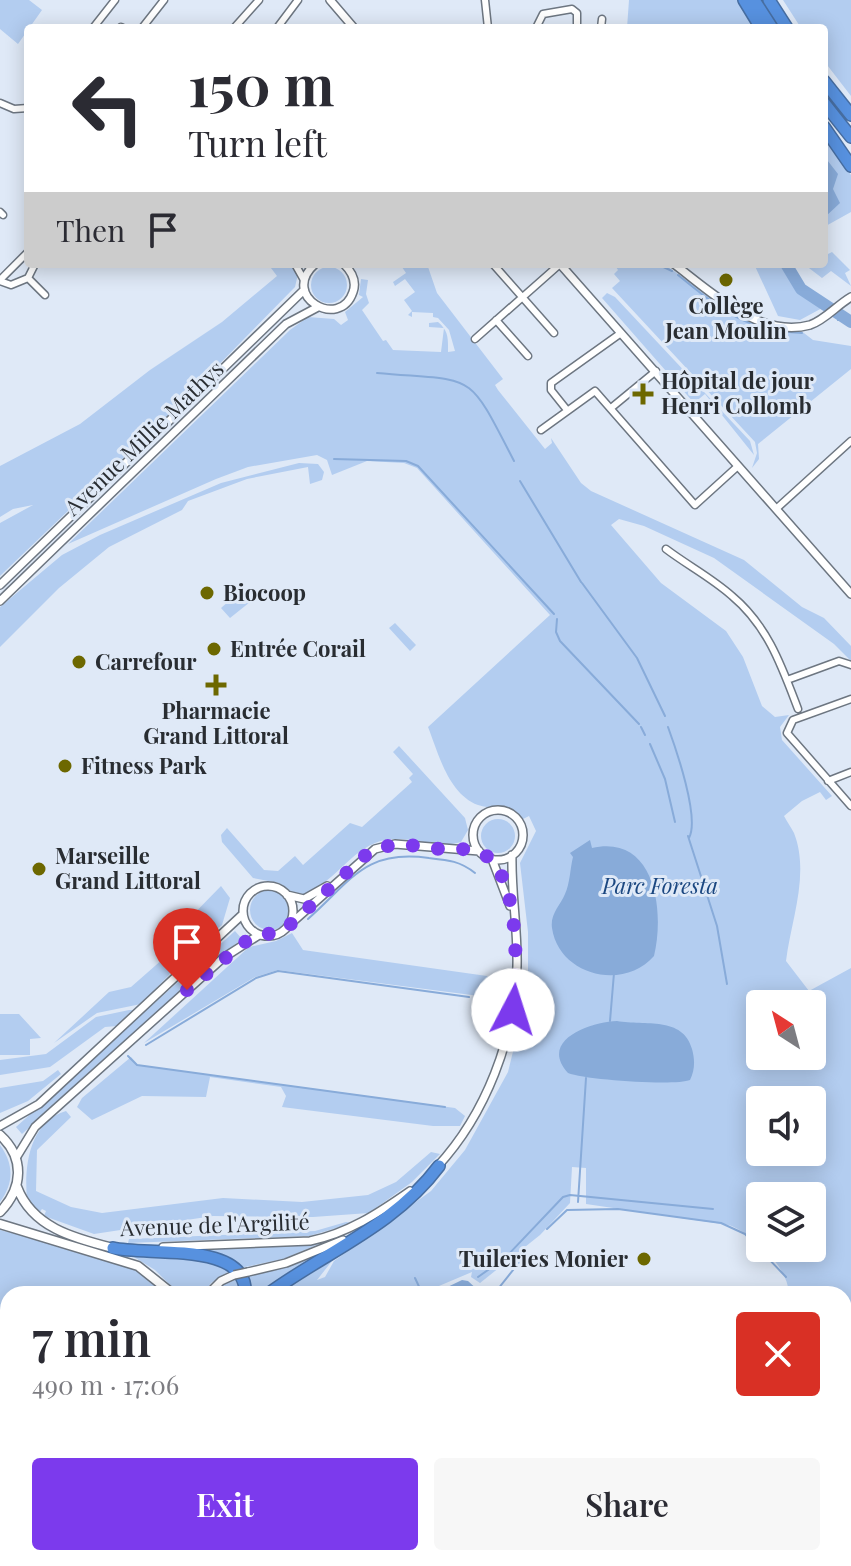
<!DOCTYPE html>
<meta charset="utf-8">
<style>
:root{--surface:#fff;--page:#f7f7f7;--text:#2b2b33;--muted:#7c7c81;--accent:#7c3aed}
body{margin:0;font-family:"Playfair Display",serif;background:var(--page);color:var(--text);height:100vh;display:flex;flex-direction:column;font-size:30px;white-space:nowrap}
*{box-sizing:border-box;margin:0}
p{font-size:26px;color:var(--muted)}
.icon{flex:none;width:44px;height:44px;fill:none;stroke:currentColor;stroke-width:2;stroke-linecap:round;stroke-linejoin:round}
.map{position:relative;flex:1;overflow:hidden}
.panel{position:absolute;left:0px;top:1286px;width:852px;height:280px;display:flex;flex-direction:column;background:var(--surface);border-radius:24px 24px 0 0;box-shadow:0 4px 20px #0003}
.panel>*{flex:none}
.guide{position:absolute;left:24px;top:24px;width:804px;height:244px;border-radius:8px;box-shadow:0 4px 20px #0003;background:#fff;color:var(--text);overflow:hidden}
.needle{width:52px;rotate:324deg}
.buttons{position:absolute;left:746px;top:990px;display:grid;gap:16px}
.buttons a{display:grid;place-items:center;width:80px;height:80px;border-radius:8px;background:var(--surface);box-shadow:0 4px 20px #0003;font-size:40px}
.pin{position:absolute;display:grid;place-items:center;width:68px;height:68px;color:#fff;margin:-82px -34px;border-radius:50% 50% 50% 0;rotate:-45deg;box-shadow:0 0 8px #0007}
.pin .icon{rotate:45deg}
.me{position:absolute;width:88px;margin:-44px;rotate:5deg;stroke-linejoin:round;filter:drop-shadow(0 0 6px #0008)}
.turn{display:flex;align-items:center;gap:28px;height:168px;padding:0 32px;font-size:36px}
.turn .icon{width:104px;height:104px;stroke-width:2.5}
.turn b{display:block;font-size:56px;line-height:68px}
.then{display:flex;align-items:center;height:76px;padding:0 32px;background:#0003;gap:16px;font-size:30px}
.round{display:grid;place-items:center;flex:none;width:84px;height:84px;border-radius:8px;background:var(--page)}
.summary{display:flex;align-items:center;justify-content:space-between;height:136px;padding:0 32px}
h1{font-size:48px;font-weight:600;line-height:60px}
.action{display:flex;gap:16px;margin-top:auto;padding:16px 32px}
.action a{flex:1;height:92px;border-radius:8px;background:var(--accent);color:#fff;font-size:32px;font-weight:600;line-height:92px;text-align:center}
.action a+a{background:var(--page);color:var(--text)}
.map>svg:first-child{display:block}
.green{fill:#b3cdf0;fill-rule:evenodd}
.water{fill:#88abd9}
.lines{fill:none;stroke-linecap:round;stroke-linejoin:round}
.stream{stroke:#88abd9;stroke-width:2}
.river{stroke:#88abd9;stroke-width:12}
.minor-casing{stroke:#6d7681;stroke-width:9}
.tertiary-casing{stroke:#6d7681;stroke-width:10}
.secondary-casing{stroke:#6d7681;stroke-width:11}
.motorway-casing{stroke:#476ea2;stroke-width:14}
.minor{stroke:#fff;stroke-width:6}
.tertiary{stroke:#fff;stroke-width:7}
.secondary{stroke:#fff;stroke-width:8}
.motorway{stroke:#5791df;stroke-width:11}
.rail-casing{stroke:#50555c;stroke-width:5}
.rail{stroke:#dfe9f7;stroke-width:2;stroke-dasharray:6;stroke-linecap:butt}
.tertiary-bridge-casing{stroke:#6d7681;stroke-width:10;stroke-linecap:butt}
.tertiary-bridge{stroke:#fff;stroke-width:7}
.route{stroke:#7c3aed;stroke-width:14;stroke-dasharray:0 25.2}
.poi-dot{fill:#6d6800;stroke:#dfe9f7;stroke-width:3}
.labels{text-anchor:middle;stroke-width:6;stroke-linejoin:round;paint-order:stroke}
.poi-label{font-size:22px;font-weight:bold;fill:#292d32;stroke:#dfe9f7;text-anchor:start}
.street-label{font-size:22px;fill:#292d32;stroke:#dfe9f7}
.park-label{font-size:22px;font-style:italic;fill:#1b4780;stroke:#dfe9f7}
</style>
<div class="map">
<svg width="851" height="1566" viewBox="0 0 851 1566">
<rect width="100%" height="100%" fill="#dfe9f7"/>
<path class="green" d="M0,0h29l13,10 -24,34 -18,-15z
M629,0h110l16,28h-128z
M783,0h68v96l-27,-35v-33h-23z
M824,136l27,39v37l-27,15z
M832,252l18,18 -5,3 6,13 -20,-15 -9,7 -17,-13 19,-1v-8z
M268,264h23l7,10 -3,13 -107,109 -188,180v-53l33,-18 -20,4 -13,8v-51l80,-42 70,-54 72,-48 55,-46z
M400,264h27l10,29 66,86 -8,6 3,5 47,59 7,-6 -1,-5 30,45 10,8 153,69 58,47 22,11 27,28v15l-17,-17 -120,-86 -70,-32 -25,-7 -8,6 50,58 65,48 17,26 19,49 13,11 14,-2 -9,12 2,13 50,56 -6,4 -6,-8 -18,9 -18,15c3,6 7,11 10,17 16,41 -3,87 -8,128l23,30 42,-23v455l-7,-6v-123h-55c-1,-27 -34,-59 -60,-69l-143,-21v-36l-14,-1 -2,36 -30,32 -60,48 -9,-6 1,-5 -52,22h-143l55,-33 -15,19 8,-3 9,-16 97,-70 34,-41 43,-78 20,-82v-58l-8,-69 16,-32 -7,-15 -6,3c-15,-17 -27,-8 -45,-14 -30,-11 -40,-53 -50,-78l122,-112 -133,-147 -13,-5 -37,-2 -35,14 -5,-15 -10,-5 -69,12 -32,12 -148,65 222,-214 18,-13 26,2 7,6 7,-5 -3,-8 18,-15 -4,-2 2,-16 7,1 -2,14 3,9 -7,7 21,31 3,-1 7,10 48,2 3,-24 -15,-1v-4l9,-1c11,9 10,17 10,30l7,-1 -6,-21 -11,-12 -5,-1v-4l-21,-1v5l-4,-2 4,-4 -8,-11 11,-8 -10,-13 -10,7 -2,-4 13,-9zM760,1004h52v52h-52zM760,1100h52v52h-52zM760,1196h52v52h-52z
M614,264h50l73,52 63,14 13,10 38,6v23l-93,75 1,15 -7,9 5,-15 -2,-11 -143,-154 8,-7 -6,-7 4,-4z
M754,264h29l17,27 24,16 -24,13 -22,-4z
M311 285a18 18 0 1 1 36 0a18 18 0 1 1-36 0Z
M607,293l8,4 135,144 4,14 -49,-61 -11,9 -92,-105z
M299,463l19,1 6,8 -2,8 -12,4 -2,-17 -61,12 -59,22 -6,9 -73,37 -50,41 -59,59v-40l62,-52 38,-20 121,-52z
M244,588l11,10 -25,20 -9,-10z
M395,623l21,22 -6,6 -21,-23z
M399,746l66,72 3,12 -7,12c-27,9 -57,-11 -86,1 -29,12 -46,46 -77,53l-19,-13 -26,-5 -31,-36 -1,-7 6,-7 37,42 14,1 17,-15 8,9 47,-42 12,4 50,-45 -3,-4 4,-4 -20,-22z
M481 836a17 17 0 1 1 34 0a17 17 0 1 1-34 0Z
M221,886l9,12 -8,27c-12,11 -31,15 -44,5z
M250 910a20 20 0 1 1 40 0a20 20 0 1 1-40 0Z
M235,931l7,8 -30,23 -190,172 -6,-7z
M292,933l11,17 184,26 16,19 -2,10 -14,-8 -209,-27 -23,7 -111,66 105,-96 27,-6z
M174,934l11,8 14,-1 -17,16 -2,-6 -9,-6z
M172,951l5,8 -8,16 -28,29 -44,9 -43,30 55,-51 22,-5z
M129,1010h6l-18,16 -12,1 -55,40 -50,8v-15l46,-6 50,-37z
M0,1014h19l22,24 -11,1v16h-30z
M131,1057l7,8 317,43 10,8 -5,10h-27l-151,-19 4,-11 -5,-9 -71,-10 -4,20 -64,-1 -50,24 -15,-13 5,-9z
M58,1070l3,4 -33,27 -28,12v-25l43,-7z
M66,1111l5,6 -34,33 -1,41 35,16 31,6 121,-15 79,4 66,-7 28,-13 35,-30 9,2 -28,28 -43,31 -56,4 -100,-1 -119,18 -50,-18 2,-5 -4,-2 -3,4 -12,-14c-3,-32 2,-77 39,-88z
M0,1145c14,19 14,38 0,57z
M346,1222l8,1 -45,13 -181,7 1,-4 186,-8z
M0,1230c49,13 133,24 166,64h-158v40h-8z
M336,1237l-53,22 -43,9 -18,-13 -49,-6 144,-7z
M129,1254l72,4 32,11 -22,14 -8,11h-24l-24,-24z
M317,1254l-59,40h-8l-2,-18z
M239,1276l4,18h-31l9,-10z
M0,1435l8,4v39l-8,-6z
M130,1558h38l29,8h-67z
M623,1558h119l1,6 -5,1 -3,-6 -16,7h-18l-3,-5 -10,5h-70z"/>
<path class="water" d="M824,156l14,18 -5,15 7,14 -16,15z
M590,840l2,8c63,-14 73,62 62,108 -30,35 -95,20 -102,-28 -2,-14 8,-22 13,-34 5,-11 5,-25 8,-37l-3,-4z
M617,1021c28,5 66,-5 75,28 3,11 3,21 -2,31 -14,6 -105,0 -122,-7 -30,-33 23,-51 49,-52z
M462,1280l6,1 13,12 -48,1z"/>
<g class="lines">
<path class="stream" d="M657,264l15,7
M678,275c42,34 67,56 124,58
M838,320l7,-3
M377,373c100,9 89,-5 137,88
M334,459l72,2 12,5 136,148
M520,481l61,101
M582,583l55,75 28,58
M557,619l-1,13 4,9 79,83
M641,727l4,8
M668,727c8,22 32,91 21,111
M650,744l15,35 10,43
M688,836l29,90 10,58
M308,919c44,-39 57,-70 121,-61 19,2 31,3 46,15
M610,1021l4,-48
M146,1045l110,-67 22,-7 191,26
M128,1056l9,9 308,42
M578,1202l8,-124
M547,1229l20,-19 51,-1 103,14 24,11 41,43
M478,1277l27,-19 58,-61 7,-2 143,14
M415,1278l7,15
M494,1294l31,-39
M0,1320h8"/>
<path class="river" d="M786,264l15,25 50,33"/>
<defs>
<path id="minor" d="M485,0l3,28
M121,27l2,1
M93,28l22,-28
M142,28l22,-28
M234,28l25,-28
M277,28l21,-28
M536,28l7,-14 29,-5 5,4v15
M601,28l1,-9
M0,103l14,6 14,-1
M0,212l3,3
M295,264l9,16
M493,264l61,69
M28,278l17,17
M0,280l28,-28
M0,281l11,4 17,-7 7,-14
M496,320l32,36
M475,339l85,-75
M611,408l45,-37
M567,410l-16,-20v-7l70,-50
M541,430l54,-39 100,114 43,-39
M776,509l75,-68
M666,549c21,16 46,29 66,47 36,30 50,71 66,113
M787,680l52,-19 12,4
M851,699l-58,21 -6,13 64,73
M828,781l23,-9
M844,1518l1,7
M783,1558l6,8"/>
<path id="tertiary" d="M330,0l24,28
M315,264c-36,32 25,67 38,28 4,-11 -1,-20 -9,-28
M560,264l291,330
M674,264c36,27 85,75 136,61 15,-5 27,-20 41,-28
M0,585l304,-295
M0,601l286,-277 32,-17
M473 835a25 25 0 1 1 50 0a25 25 0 1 1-50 0Z
M492,859l18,47
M243 911a25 25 0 1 1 50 0a25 25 0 1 1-50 0Z
M287,895l17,4 23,-13
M288,926l87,-77 20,-5 84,7
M0,1126l39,-22 204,-190
M16,1158l19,-31 188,-169 36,-23
M437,1167c49,-53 78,-129 80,-201 1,-37 -6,-74 -5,-111
M163,1247l147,-6c38,-8 67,-27 100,-50
M248,1272l38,-9 57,-23
M208,1294l13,-13 13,-6"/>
<path id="secondary" d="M0,1135c25,23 23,53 0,77
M17,1187c15,40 56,51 96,61
M0,1224l138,42 35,28
M0,1402l8,1
M0,1486l8,6
M0,1541l8,-3
M0,1550l8,2
M844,1551l7,-2
M19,1558l11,8
M54,1562l18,4
M818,1566l11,-8
M833,1566l18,-9"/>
<path id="motorway" d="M744,0l17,28
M754,0l18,28
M769,0l18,28
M824,81l27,34
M824,103l27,34
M824,127l27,39
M113,1248c34,8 136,-7 132,46
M268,1294c59,-43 126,-68 171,-128
M0,1390l8,1
M0,1421l8,4
M0,1430l8,5
M0,1476l8,5
M183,1558l35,8
M263,1558l19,8
M292,1558l21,8
M328,1558l23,8"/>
</defs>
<use href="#minor" class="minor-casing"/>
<use href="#tertiary" class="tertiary-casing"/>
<use href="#secondary" class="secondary-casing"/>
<use href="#motorway" class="motorway-casing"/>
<use href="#minor" class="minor"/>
<use href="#tertiary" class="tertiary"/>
<use href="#secondary" class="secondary"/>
<use href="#motorway" class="motorway"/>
<defs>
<path id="rail" d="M0,1339l8,-1
M0,1375l8,1
M844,1467l7,1"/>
</defs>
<use href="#rail" class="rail-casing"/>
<use href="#rail" class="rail"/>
<defs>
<path id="tertiary-bridge" d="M234,1275l14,-3"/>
</defs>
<use href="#tertiary-bridge" class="tertiary-bridge-casing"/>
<use href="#tertiary-bridge" class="tertiary-bridge"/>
</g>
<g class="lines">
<path class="route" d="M187,990l58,-48 14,-7 23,-3 86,-79c23,-13 47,-7 72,-4 12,2 26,-2 37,2 45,15 40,121 36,159"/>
</g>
<g class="poi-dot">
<circle cx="726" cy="280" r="8"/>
<path d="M639 382h8v8h8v8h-8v8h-8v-8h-8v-8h8z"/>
<circle cx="207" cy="593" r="8"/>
<circle cx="214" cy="649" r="8"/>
<circle cx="79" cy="662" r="8"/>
<path d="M212 673h8v8h8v8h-8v8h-8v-8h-8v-8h8z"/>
<circle cx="65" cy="766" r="8"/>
<circle cx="39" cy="869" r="8"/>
<circle cx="644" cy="1259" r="8"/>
</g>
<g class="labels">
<g class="poi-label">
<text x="726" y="314" text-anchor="middle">Collège<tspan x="726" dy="25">Jean Moulin</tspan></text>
<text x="661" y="389">Hôpital de jour<tspan x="661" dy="25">Henri Collomb</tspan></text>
<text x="223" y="601">Biocoop</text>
<text x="230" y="657">Entrée Corail</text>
<text x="95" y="670">Carrefour</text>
<text x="216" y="719" text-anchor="middle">Pharmacie<tspan x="216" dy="25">Grand Littoral</tspan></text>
<text x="81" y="774">Fitness Park</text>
<text x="55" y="864">Marseille<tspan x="55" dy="25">Grand Littoral</tspan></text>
<text x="628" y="1267" text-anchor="end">Tuileries Monier</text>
</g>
<g class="street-label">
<text transform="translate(144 438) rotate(-44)" y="8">Avenue Millie Mathys</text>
<text transform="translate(215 1225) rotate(-2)" y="8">Avenue de l'Argilité</text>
</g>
<g class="park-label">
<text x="660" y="894">Parc Foresta</text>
</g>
</g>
</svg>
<div class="buttons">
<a><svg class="needle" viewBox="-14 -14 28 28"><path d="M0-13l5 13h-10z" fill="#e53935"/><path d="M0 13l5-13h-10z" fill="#7c7c81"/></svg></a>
<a><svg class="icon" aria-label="sound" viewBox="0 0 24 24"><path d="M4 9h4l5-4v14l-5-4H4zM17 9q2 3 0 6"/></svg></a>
<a><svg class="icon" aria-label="layers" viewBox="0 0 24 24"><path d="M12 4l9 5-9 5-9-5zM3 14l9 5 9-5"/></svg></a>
</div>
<div class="pin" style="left:187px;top:990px;background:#d93025"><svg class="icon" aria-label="arrive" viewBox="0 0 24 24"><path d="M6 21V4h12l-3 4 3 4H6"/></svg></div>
<svg class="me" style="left:513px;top:1010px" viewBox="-20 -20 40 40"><circle r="19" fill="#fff"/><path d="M0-13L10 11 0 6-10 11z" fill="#7c3aed"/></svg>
<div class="guide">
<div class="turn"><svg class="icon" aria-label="left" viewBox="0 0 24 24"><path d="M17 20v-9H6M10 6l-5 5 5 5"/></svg><div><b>150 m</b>Turn left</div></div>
<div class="then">Then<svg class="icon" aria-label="arrive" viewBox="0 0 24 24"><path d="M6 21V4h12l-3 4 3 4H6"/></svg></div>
</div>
<section class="panel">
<div class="summary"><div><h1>7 min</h1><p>490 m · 17:06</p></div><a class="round" style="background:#d93025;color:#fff"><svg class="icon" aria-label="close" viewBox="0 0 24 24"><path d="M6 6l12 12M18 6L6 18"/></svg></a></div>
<div class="action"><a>Exit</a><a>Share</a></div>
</section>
</div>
